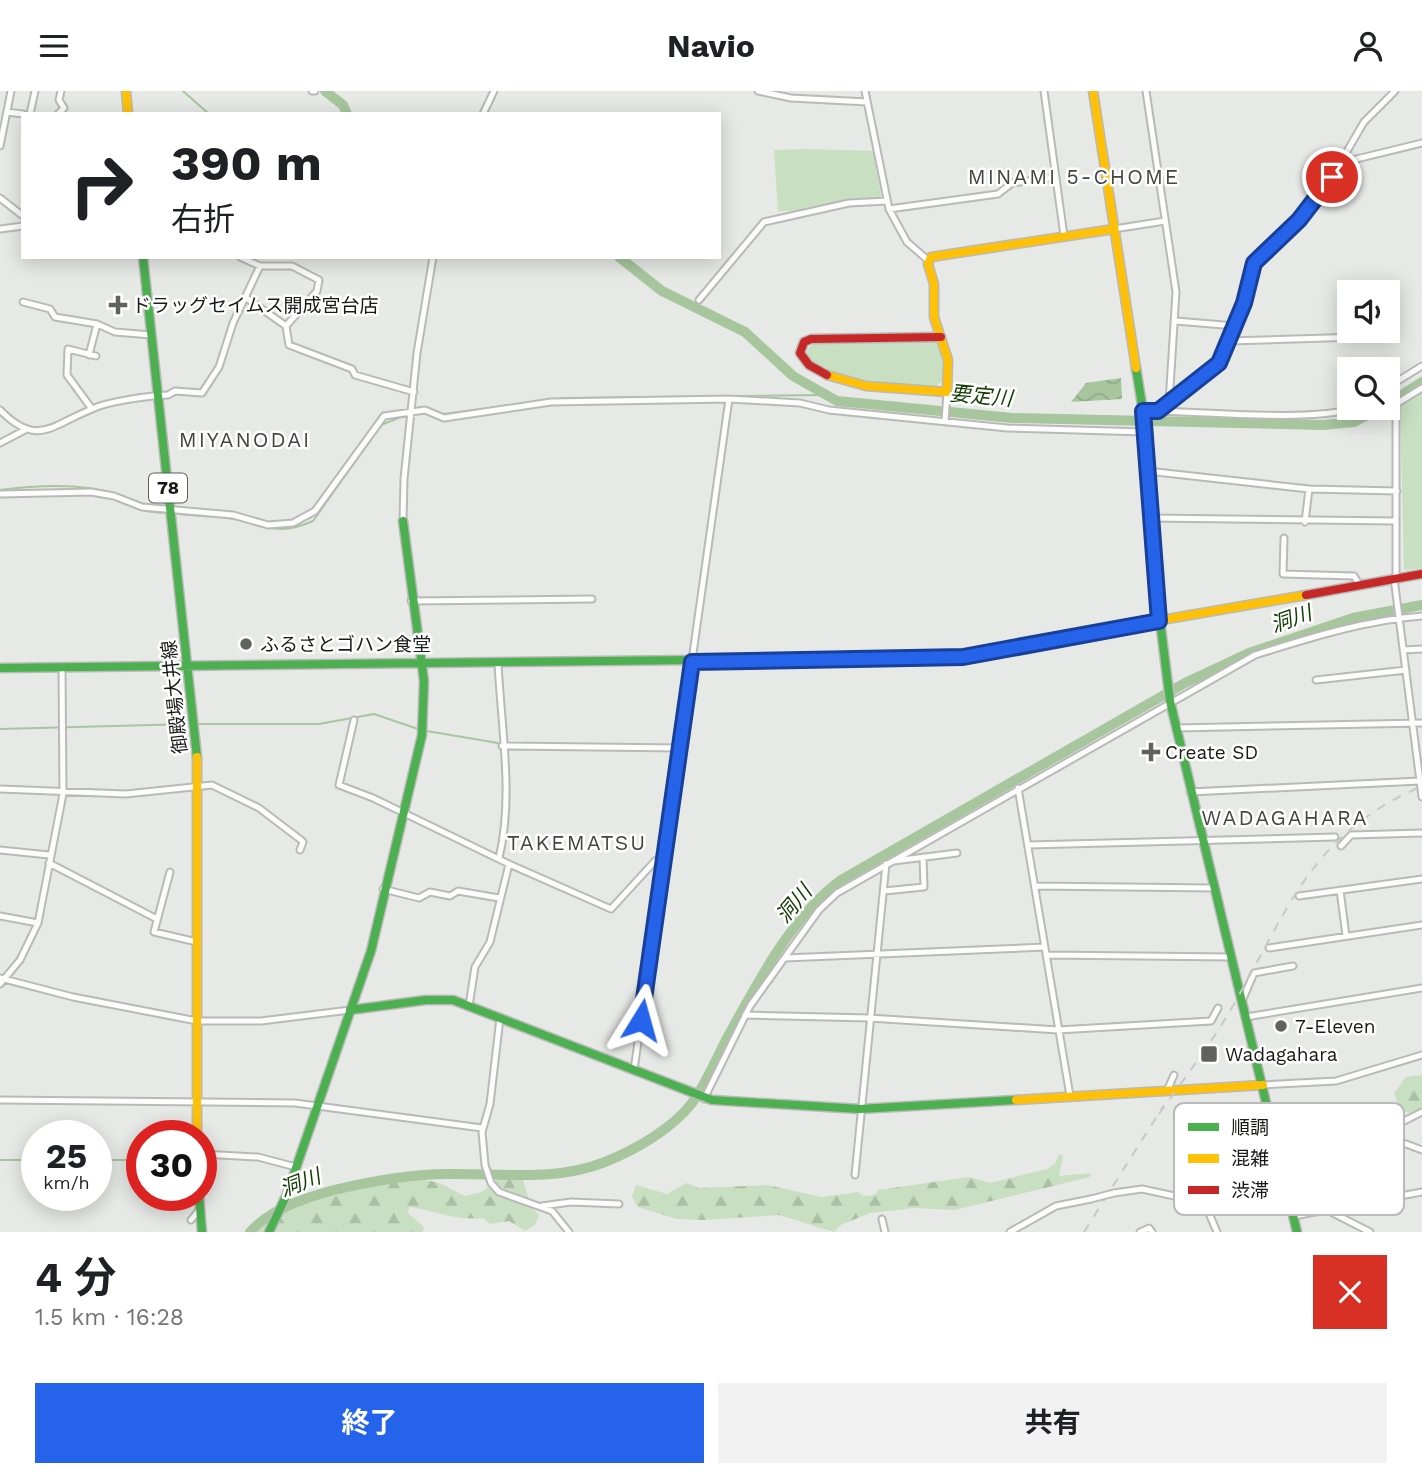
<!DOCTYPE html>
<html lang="ja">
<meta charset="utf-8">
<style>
:root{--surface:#fff;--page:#f2f2f2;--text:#202124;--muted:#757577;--accent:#2563eb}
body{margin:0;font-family:"Work Sans","Noto Sans JP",sans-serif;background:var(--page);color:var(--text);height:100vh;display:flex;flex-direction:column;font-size:26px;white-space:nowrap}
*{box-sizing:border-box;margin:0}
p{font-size:23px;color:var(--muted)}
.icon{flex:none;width:38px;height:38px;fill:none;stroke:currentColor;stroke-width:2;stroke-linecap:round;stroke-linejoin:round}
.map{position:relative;height:1141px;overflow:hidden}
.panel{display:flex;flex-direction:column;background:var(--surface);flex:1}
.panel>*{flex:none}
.guide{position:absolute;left:21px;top:21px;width:700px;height:147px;border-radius:0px;box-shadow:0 4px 18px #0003;background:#fff;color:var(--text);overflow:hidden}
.buttons{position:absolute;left:1337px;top:189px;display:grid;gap:14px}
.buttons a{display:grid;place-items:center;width:63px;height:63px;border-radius:0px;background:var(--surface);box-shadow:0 4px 18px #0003;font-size:35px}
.speed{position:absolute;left:21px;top:1029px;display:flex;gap:14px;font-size:35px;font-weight:700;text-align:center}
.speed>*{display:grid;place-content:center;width:91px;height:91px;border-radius:50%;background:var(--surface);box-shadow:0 4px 18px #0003;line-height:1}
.speed small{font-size:18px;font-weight:400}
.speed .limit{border:10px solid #d22;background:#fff;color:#111}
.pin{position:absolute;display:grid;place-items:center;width:60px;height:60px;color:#fff;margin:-30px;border:4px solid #fff;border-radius:50%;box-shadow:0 2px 7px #0007}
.me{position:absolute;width:77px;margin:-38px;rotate:8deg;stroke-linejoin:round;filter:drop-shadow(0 0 5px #0008)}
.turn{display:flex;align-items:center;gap:24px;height:147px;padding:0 35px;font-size:32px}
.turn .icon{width:91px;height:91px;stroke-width:2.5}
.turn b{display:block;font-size:49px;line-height:60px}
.round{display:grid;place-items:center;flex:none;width:74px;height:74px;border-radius:0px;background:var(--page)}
.summary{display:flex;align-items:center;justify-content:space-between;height:119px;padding:0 35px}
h1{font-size:42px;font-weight:700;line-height:52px}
.action{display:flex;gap:14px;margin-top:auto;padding:14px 35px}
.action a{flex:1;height:80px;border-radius:0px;background:var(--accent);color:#fff;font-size:28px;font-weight:700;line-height:80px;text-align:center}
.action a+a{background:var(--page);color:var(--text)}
header{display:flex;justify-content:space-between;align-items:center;height:91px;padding:0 35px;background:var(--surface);font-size:32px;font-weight:700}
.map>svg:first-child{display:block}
.grass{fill:#c8dfc1}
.forest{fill:url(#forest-firs)}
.water{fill:url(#water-waves)}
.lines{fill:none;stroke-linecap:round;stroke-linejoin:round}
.stream{stroke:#a7c69e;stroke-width:2}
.river{stroke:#a7c69e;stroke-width:10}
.street-casing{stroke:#b9bab8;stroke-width:9}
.fast-casing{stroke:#b9bab8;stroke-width:11}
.slow-casing{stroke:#b9bab8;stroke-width:11}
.jam-casing{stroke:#b9bab8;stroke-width:11}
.street{stroke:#fbfcfb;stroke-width:5}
.fast{stroke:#4caf50;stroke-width:8}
.slow{stroke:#ffc107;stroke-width:8}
.jam{stroke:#c62828;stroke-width:8}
.rail{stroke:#c8c9c7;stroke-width:2;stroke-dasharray:9 9;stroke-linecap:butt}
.street-bridge-casing{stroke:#b9bab8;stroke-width:9;stroke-linecap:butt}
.street-bridge{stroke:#fbfcfb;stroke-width:5}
.route-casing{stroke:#184099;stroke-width:18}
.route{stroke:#2563eb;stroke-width:12}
.poi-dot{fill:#616260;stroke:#fff;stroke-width:2.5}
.labels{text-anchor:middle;stroke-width:5;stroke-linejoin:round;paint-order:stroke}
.shield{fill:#fff;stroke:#5e5f5d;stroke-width:2}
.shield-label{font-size:18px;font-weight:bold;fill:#191a18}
.poi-label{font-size:19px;fill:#191a18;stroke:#fff;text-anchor:start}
.street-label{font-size:19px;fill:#191a18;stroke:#fff}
.neighbourhood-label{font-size:21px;letter-spacing:2px;fill:#434643;stroke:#fff}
.water-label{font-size:21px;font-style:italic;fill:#123d03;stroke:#fff}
.key{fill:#fff;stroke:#bababa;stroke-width:2}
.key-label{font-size:19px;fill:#191a18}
</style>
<header><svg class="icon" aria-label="menu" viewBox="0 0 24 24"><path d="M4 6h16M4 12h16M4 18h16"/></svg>Navio<svg class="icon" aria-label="person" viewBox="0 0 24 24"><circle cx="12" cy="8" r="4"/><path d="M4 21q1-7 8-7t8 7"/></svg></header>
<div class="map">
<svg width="1422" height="1141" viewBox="0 0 1422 1141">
<defs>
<pattern id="forest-firs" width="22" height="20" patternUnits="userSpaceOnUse" patternTransform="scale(1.75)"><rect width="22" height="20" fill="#c8dfc1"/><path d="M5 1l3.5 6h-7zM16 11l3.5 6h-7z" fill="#abbfa5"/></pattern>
<pattern id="water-waves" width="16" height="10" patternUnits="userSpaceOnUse" patternTransform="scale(1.75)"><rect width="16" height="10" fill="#a7c69e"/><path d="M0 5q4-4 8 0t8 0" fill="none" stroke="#8faa87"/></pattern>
</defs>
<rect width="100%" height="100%" fill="#e7e9e6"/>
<path class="grass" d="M806,58l67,2 8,45 -2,3 -31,1 -36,11h-34l-4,-61z
M934,249l7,8 3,31 -10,9c-31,-3 -114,-1 -127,-35l2,-6 5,-4z
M1422,300v177l-18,2 -4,-166z"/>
<path class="forest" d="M1422,984v33l-12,5 -10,-3 -6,-17 12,-16z
M1059,1063l4,2 -4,20 32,-3 -1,4 -135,33 -41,-2 -44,5 -29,12 -7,7 -55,-17 -75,5 -27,-1 -39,-12 -6,-10 4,-12 31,9 19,-11 13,5 68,-3 55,12 36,-5 6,4 11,-1 3,-5 91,-13 21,6 57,-14 8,-5z
M499,1087l24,2 8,27 8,8 -4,10 -10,6 -16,-10 -19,3 -7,-6c-29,3 -45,-7 -74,-11l-1,6 16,14 -1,5h-165c29,-32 129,-58 172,-51 14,2 23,10 35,15l17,-4z"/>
<path class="water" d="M1121,287l1,21 -51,3 15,-19z"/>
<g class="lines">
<path class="stream" d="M183,0l26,23
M443,323l121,-16 257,-3
M0,399c38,-5 84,-7 120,5
M125,412l21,8 16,2
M179,423c16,2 33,2 49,4 35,5 47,20 85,3l68,-96 25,-10
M199,633h120l55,-10 44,15
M0,638l190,-5
M427,640l71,12
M0,1069h37
M96,1069h46"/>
<path class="river" d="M325,0l18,14 4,9
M619,166l43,34 83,41 48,44 44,25 175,17 311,7 31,-3 27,-14
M1388,313l34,-22
M250,1141c21,-23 54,-34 84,-42 38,-9 75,-16 114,-16 54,-1 106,8 157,-12 30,-12 67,-33 87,-59 13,-18 23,-41 33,-61 29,-53 66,-126 116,-162l344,-197 64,-30 104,-35 69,-13"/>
<defs>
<path id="street" d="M312,0h3
M758,0l33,7 76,4
M865,0l24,118 18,33 22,19
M1044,0l20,145
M1146,0l30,201 -7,111
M7,21l16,2
M30,23l5,-23
M58,23l6,-6 -5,-8 2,-9
M483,23l11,-23
M0,55l11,-55
M1340,72l82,-20
M0,107l23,18
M889,118l109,-15 14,-11 44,-6
M0,138l23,-3
M1114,138l51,-8
M240,166l20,9h32l27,14 -2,11 -31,35
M245,206l41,29 3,19 63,24 3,6 59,17
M699,209l65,-78 85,-19 38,-2
M23,211l27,7 5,8 42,7 -8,31
M1176,230l59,5
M97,233l18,8 36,3
M1229,250l163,-5v-19
M1388,296l34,-21
M92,318l-25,-34 1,-26 28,7
M0,319c37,38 52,15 92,-1 17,-8 56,-13 76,-14l7,-4 27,2 17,-26 14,-44 27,-57
M1143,320h15l61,-48 25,-60 10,-40 45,-43 33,-43 32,-55 31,-31
M1158,320c43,1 161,11 195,-3
M945,331l2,-30
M0,352l25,-13
M1147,380l162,18 88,2
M0,403l91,-2 23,4 28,11 91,8 35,10 25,-2 22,-12 69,-95 41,-6 19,8 107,-16 178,-3 71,4 29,7 178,18 138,4
M1150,427l246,3
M403,430l1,-42 13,-126 16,-96
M1305,431l4,-33
M1284,447l-1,36 71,2 5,8
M1394,487l28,219
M1396,487v-174l26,-16
M411,510l181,-2
M1403,559l19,-1
M498,572c3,64 16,133 1,195
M1316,589l90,-10
M354,629l-15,65 34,13 136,66 102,45 44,-48 9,-5
M1176,637l246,-5
M502,655l178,2
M1018,697l52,308
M0,698l126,5 86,-9 47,23 42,32 2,2 -3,8
M1190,701l230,-11
M1028,754l307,-8
M1341,755l10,-11 71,-2
M0,759l49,5
M894,770l63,-8
M49,772l106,55
M170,781l-16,60 43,10
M1035,795l179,2
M383,798l36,9 11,-6 20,4 8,-5 41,7
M1340,799l6,46
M884,800l40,-4 -1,-30
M1299,805l123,-17
M0,825l38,7
M1269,857l153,-23
M1046,864l185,2
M785,867l260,-11
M0,887l73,19 124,24h64l89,-11
M0,893l20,-24 18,-37 25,-129 -1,-127
M1242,910l12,-28 39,-7
M469,915l6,-39 15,-25 19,-78
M745,924l124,3 189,12 153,-9 7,-13
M1246,926l176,-29
M500,927l-10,86 -8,28 3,33 6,18 8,9 53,19 17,21
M634,979l95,-671
M1263,994l73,-4 86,-26
M1167,1000l7,-16
M704,1008l46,-93 69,-96 18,-17 418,-238c54,-17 111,-35 167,-39
M0,1009l295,3 187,25
M1379,1043l43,16
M201,1063l57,3 38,10
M855,1084l31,-311
M1114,1102l28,-4 51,11 122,-34 107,-54
M1202,1106l15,35
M542,1115l29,-4 48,2
M1325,1118l45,23
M1294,1125l128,-24
M882,1128l3,13
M191,1129l9,-11
M1010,1141l46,-26 35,-7
M1140,1141l9,-4 3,4"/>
<path id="fast" d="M143,166l54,500
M1136,277l7,43 10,153 17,137 127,531
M0,577l948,-11
M350,919l76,-10h27l259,100 148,9 156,-9
M199,1104l3,37
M269,1141l18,-38 84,-243 51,-216 2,-54 -21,-160"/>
<path id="slow" d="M126,0l2,23
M1093,0l43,277
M827,284l39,11 81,6 1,-32 -14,-43v-33l-6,-20 3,-7 183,-28
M948,566l358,-62
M197,666v379
M1016,1009l247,-15"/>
<path id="jam" d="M827,284l-18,-10 -9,-12 4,-11 7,-3 130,-2
M1306,504l116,-21"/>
</defs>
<use href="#street" class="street-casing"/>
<use href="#fast" class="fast-casing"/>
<use href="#slow" class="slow-casing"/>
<use href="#jam" class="jam-casing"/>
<use href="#street" class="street"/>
<use href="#fast" class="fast"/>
<use href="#slow" class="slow"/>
<use href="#jam" class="jam"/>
<path class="rail" d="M1159,1023c26,-37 53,-71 75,-110 55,-96 77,-170 188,-218
M1084,1141l80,-127"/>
<defs>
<path id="street-bridge" d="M1091,1108l23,-6"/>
</defs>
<use href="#street-bridge" class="street-bridge-casing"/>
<use href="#street-bridge" class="street-bridge"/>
</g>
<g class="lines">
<defs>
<path id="route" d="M641,929l51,-358 271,-5 196,-36 -16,-210h15l61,-48 25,-60 10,-40 45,-43 33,-43"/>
</defs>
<use href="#route" class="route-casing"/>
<use href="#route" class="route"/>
</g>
<g class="poi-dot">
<path d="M114.5 203.5h7v7h7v7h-7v7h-7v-7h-7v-7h7z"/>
<circle cx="246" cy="553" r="7"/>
<path d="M1147.5 650.5h7v7h7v7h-7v7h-7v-7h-7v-7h7z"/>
<circle cx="1281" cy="935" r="7"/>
<rect x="1200" y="954" width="18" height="18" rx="3.5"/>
</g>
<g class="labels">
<rect class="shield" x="149" y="382.5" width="38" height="29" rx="5"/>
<g class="shield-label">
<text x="168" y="403">78</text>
</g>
<g class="poi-label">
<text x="132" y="221">ドラッグセイムス開成宮台店</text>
<text x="260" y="560">ふるさとゴハン食堂</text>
<text x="1165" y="668">Create SD</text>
<text x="1295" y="942">7-Eleven</text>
<text x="1225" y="970">Wadagahara</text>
</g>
<g class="street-label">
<text transform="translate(174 606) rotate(-96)" y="7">御殿場大井線</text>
</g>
<g class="neighbourhood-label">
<text x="1074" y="93">MINAMI 5-CHOME</text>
<text x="245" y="356">MIYANODAI</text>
<text x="1285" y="734">WADAGAHARA</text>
<text x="577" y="759">TAKEMATSU</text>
</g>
<g class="water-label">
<text transform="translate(981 305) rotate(5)" y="7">要定川</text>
<text transform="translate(1291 528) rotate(-19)" y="7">洞川</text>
<text transform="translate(794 813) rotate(-50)" y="7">洞川</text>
<text transform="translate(300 1092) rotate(-21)" y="7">洞川</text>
</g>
</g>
<rect x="1174" y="1012" width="230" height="112" rx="10" class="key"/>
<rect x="1188" y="1032" width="31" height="8" fill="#4caf50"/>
<rect x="1188" y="1063" width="31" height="9" fill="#ffc107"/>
<rect x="1188" y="1095" width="31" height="8" fill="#c62828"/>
<g class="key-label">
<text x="1231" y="1043">順調</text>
<text x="1231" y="1074">混雑</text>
<text x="1231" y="1106">渋滞</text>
</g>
</svg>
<div class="buttons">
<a><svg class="icon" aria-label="sound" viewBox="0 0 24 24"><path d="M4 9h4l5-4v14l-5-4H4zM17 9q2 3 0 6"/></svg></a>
<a><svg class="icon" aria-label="search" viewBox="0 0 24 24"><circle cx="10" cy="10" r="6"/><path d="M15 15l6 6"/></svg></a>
</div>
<div class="speed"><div>25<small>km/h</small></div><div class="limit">30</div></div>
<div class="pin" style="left:1332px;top:86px;background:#d93025"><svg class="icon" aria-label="arrive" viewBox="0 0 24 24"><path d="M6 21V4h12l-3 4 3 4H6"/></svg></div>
<svg class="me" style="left:641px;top:929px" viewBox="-20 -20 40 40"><path d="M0-17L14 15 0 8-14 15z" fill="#2563eb" stroke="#fff" stroke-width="4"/></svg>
<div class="guide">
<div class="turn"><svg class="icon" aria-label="right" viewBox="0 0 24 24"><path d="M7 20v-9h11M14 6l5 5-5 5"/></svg><div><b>390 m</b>右折</div></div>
</div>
</div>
<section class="panel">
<div class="summary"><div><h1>4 分</h1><p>1.5 km · 16:28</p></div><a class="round" style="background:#d93025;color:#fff"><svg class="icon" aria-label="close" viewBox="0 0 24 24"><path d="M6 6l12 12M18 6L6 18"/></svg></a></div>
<div class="action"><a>終了</a><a>共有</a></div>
</section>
